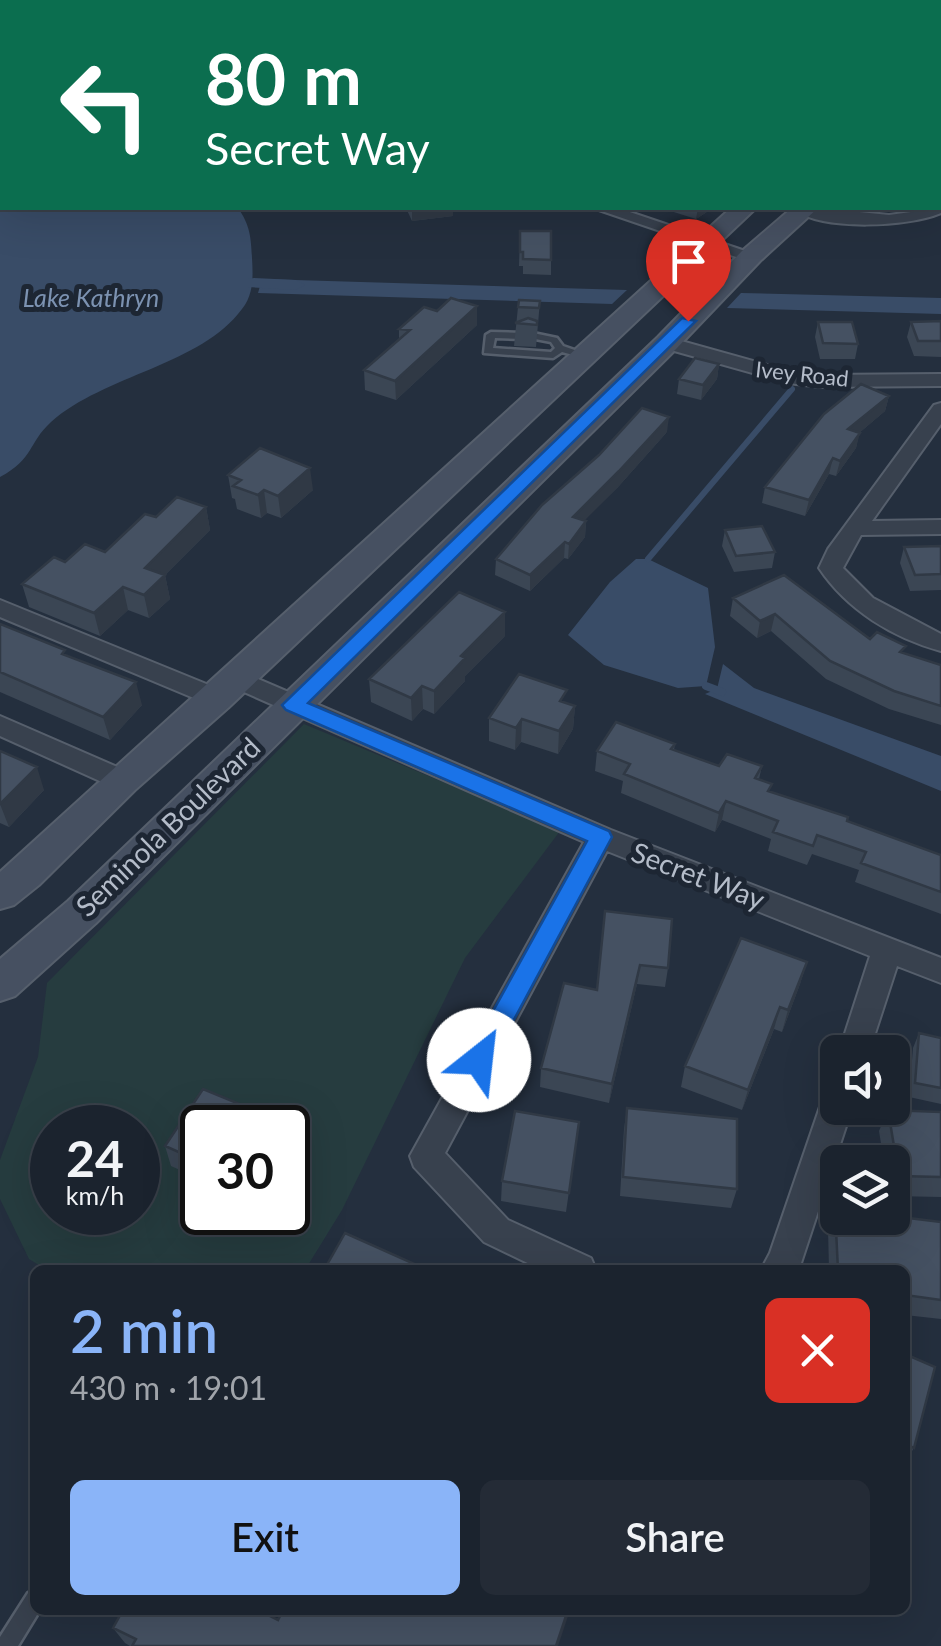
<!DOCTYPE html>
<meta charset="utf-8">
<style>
:root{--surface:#1b232e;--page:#242b36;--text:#f1f3f6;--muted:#a0a4aa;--line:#39404a;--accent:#8ab4f8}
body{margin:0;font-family:Lato,sans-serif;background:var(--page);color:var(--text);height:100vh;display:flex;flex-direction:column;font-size:38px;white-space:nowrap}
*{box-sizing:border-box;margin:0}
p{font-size:32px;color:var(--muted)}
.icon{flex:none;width:55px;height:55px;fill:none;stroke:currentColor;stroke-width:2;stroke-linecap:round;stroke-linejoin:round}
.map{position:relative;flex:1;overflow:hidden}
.drawer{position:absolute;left:30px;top:1265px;width:880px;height:350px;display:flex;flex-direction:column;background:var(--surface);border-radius:15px;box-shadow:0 10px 40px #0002,0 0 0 2px var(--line)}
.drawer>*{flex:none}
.hud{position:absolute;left:0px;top:0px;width:942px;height:210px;box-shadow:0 10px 40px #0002,0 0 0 2px var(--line);background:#0b6e4f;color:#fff;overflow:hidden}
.tools{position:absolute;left:820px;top:1035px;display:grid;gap:20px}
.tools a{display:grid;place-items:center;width:90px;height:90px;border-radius:15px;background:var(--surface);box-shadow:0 10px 40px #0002,0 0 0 2px var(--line);font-size:50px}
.speed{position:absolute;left:30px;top:1105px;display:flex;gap:20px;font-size:50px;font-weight:700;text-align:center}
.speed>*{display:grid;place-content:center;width:130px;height:130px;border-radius:50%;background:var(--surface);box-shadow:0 10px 40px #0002,0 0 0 2px var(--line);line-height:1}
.speed small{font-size:25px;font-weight:400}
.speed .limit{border:5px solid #111;border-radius:15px;background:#fff;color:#111}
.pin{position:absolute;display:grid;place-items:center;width:85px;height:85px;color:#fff;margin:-102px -42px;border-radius:50% 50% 50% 0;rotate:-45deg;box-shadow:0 0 10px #0007}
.pin .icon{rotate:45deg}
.me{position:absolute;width:110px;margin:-55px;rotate:29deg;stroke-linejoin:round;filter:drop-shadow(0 0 8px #0008)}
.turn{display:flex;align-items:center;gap:35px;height:210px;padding:0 40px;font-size:45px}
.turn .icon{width:130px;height:130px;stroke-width:2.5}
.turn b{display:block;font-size:70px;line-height:85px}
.round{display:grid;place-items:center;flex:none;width:105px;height:105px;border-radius:15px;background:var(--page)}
.summary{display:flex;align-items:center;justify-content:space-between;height:170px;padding:0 40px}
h1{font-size:60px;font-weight:600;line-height:75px;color:var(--accent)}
.primary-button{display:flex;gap:20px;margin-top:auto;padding:20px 40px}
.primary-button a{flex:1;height:115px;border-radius:15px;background:var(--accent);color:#111;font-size:40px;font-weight:600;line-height:115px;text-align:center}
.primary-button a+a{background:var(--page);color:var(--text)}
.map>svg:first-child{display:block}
.green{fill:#263c3f;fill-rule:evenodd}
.water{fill:#394c67}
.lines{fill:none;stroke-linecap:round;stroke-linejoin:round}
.stream-far1{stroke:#394c67;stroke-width:6}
.stream{stroke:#394c67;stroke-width:8}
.canal{fill:#394c67;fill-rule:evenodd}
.lane-casing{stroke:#565f6c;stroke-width:5}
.street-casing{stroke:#565f6c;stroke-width:4}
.secondary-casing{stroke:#565f6c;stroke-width:4}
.lane{fill:#38414e;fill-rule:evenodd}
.street{fill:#38414e;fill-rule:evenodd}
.secondary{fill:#465061;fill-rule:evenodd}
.wall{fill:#3b4654}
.shaded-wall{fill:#303945}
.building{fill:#455162;stroke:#303945;stroke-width:2.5}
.route{fill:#1a73e8;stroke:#114b97;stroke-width:2.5}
.labels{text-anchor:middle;stroke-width:10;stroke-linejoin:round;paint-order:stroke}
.far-street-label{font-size:22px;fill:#b4bcc9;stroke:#1d2633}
.far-water-label{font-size:25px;font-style:italic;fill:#7c92b1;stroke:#1d2633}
.street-label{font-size:28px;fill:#b4bcc9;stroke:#1d2633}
</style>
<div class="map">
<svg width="941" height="1646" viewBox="0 0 941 1646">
<rect width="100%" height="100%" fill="#242f3e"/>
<path class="green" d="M304,724l256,107 -95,127 -123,252 -37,60h-258l-18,-11 -29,-60v-39l38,-103 9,-74zM52,1128h86v84h-86zM202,1128h86v84h-86z"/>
<path class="water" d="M0,78l2,130h236c12,17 13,29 14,50 1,18 2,36 -10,51 -41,56 -138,66 -191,113 -23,21 -17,37 -51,55z
M262,279l365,11 -15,14 -354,-11z
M741,293l200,5v16l-214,-6z
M636,559h12l60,29 7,59 -9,39 -28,2 -74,-23 -36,-30 42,-53z
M723,664l31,24 187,68v35l-236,-97 12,-5z"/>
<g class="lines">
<path class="stream-far1" d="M648,559l144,-170"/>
<path class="stream" d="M706,686l16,6"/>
<path class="canal" d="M254,278l42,2 9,5 -9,5 -48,-3v-8z"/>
<defs>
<path id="lane" d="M491,332l31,1 5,3 -5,3 -27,-1 -2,10 58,4 4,-4 -4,-6 -21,-4v-4l3,-1 24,5 6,8 26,9 -5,3 -22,-6 -9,6 -69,-5 2,-18z
M35,1590v20h5l-22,36h-18v-9l28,-44z"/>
<path id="street" d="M133,0h22l1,2h-21z
M940,123h1v10h-1z
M940,203l1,10c-32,14 -118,18 -146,-3l25,-2 69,7 51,-7z
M593,208h25l142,48 -3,4h-12z
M667,337l122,34 32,4 120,-1v12l-120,1 -33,-4 -128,-36v-8z
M941,403v21l-69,97 69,-1v14l-80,1 -18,33 30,30 68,36v17c-48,-13 -94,-41 -122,-83l9,-19 106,-144z
M0,600l226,92 4,6 -4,6h-18l-208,-87z
M237,670l374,160 330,128v25l-44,-17 -28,86h-30l31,-96 -263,-105 -162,302 63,67 83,38 5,12h-54l-58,-28 -70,-75 -4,-11 174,-314 -356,-157 -4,-6z
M0,716l131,57 4,7 -4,7h-18l-113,-51z
M838,1087v21h14l-51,155 -3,7h-37l9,-17 52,-152 5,-10z"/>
<path id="secondary" d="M941,20v13h-1v-13z
M941,72v13h-1v-13z
M731,208h25l-527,499 -94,83 -96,95 -25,20 -14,4v-37z
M792,208h26l-58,53 -84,88 -580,574 -81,73 -15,5v-42l68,-58 590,-564 84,-86z"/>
</defs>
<use href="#lane" class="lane-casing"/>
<use href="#street" class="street-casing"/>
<use href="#secondary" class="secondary-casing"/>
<use href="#lane" class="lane"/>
<use href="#street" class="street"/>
<use href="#secondary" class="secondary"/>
</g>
<path class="wall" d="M191,0h360l-5,2h-351z
M2,20v19l-2,-5v-13z
M406,208h47v8l-41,5z
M661,208h52l-17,11z
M520,231h31v44l-28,-1v-8h-4z
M540,301l-4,46 -22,-1 4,-39z
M437,311l40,14 -81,75 -31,-10 -1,-20 35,-30v-11z
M941,321v36l-27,-1 -7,-19 4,-15z
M818,322l40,22 -3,15h-35l-5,-22z
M719,364l-2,15 -16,21 -24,-6 2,-15z
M889,396l-4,15 -26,22 -3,15 -20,28 -7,-2 -24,42 -43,-13 3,-16z
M667,432l-49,55 -34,33 2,1 -1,16 -17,22 -4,-1 -34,33 -35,-16 1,-16z
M228,475l85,15 -32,28 -14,-5 -6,5 -24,-9 -2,-10 -3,-1z
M206,507l4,23 -45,45 5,24 -21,19 -21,-8 -28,26 -71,-29 -7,-23 43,-22 40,-10 51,-35z
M725,530l50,22 -3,16 -38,4 -12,-26z
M941,546v44l-31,1 -10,-28 4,-16z
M733,598l137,41 34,15 37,11v60l-52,-16 -63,-30 -55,-48 -14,7 -27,-22z
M0,624l142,81 -32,35 -110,-48z
M505,636l-40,40v5l-31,33 -11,-5 -11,12 -41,-19 -2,-23z
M566,703l9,3 -2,23 -15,25 -37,-12 -6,8 -26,-9v-23z
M675,744l-1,6 45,16h43l-3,13 11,13 171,63v59l-86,-32 4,-12 -47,-16 -5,11 -39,-14 3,-12 -49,-19 -7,12 -94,-39 2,-12 -28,-10 2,-20z
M0,751l44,39 -35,37 -9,-4z
M605,911l63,57 -3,19 -28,-3 -28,119 -69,-16 1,-19 56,-78z
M807,962l-7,22 -18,48 -8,-3 -32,81 -61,-23 4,-21z
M919,1033l22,5v66l-32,-7 4,-49z
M203,1089l90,37 3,21 -8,15v-34h-86v52l-31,-14 -6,-20z
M627,1108l110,81 -6,19 -111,-12 4,-67z
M888,1110l53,2v85l-49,-1v-34h-8l-5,-31z
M579,1122l-13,90 -65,-11 1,-20z
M835,1209l106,13v97l-36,-4v-45h-76l-1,-42z
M905,1354l9,94 -9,14z
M278,1620l280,26h-428l-5,-3 -12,-15z"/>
<path class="shaded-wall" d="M526,0h25l-5,2h-25z
M647,0h18l-3,2h-18z
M670,0h24l-5,2h-19z
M412,208h41v8l-41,5z
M698,208h15l-17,11z
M477,306v19l-81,75 -1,-19z
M719,364l-2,15 -16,21 2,-15z
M889,396l-4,15 -40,34 3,-16z
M669,417l-2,15 -49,55 -46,46 1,-16z
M860,433l-4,15 -20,28 4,-15z
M833,458l-4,16 -24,42 4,-16z
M310,468l3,22 -32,28 -3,-22z
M264,490l3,23 -6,5 -3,-23z
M206,507l4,23 -45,45 5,24 -21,19 -5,-23 1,-27z
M586,521l-1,16 -17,22 1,-15z
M565,542l-1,16 -34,33v-16z
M123,587l5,23 -28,26 -6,-23z
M505,612v24l-40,40v5l-31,33v-23l27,-35z
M775,614l-4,17 -14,7 3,-17z
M136,682l6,23 -32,35 -7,-23z
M422,686l1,23 -11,12 -1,-23z
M575,706l-2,23 -15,25 1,-23z
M522,719l-1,23 -6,8 1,-22z
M37,767l7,23 -35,37 -9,-23z
M726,801l-4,19 -7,12 4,-19z
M807,962l-7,22 -18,48 6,-22z
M640,965l-3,19 -28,119 3,-19z
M780,1007l-6,22 -32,81 6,-20z
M293,1126l3,21 -8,15v-27z
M568,1610h2l-12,36h-2z"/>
<path class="building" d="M226,0h300l-5,2h-290z
M607,0h40l-3,2h-40z
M700,0h28l-2,2h-29z
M520,231h31v29l-28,-1v-7h-3z
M451,298l26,8 -82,75 -31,-11 46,-40 -11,-1 25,-22 13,4z
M519,300l21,1 -1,7 -21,-1z
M528,318l9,3v4l-22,-2z
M941,321v20h-23l-7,-19z
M818,322h34l6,22 -35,-1z
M695,358l24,6 -16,21 -24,-6z
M861,384l28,12 -41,33 12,4 -20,28 -7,-3 -24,42 -44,-13 59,-73z
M642,408l27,9 -50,54 -46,46 13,4 -17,23 -4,-2 -35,33 -34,-16 46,-54 57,-50z
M260,448l50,20 -32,28 -14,-6 -6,5 -25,-9 8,-6 -13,-5z
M177,497l29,10 -61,61 20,7 -21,20 -21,-8 -29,26 -72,-29 32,-27 11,5 20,-18 20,8 40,-38 11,3z
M762,526l13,26 -39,4 -11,-26z
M941,546v28l-26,1 -11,-28z
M784,575l86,64 7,-7 29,14 -6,6 41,13v41l-47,-15 -64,-30 -55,-47 -15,7 -27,-23z
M459,592l46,20 -44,44 4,2 -31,33 -12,-5 -11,12 -42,-19z
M0,624l65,26 -3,4 74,28 -33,35 -103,-45z
M519,674l48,16 -7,11 15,5 -16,25 -37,-12 -6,9 -27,-10z
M616,722l59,22 -4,5 48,17 8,-12 35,12 -7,12 17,6 -4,7 80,26 -1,4 94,34v37l-80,-29 5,-11 -49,-17 -4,11 -40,-14 5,-11 -52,-20 -7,12 -95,-39 6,-10 -33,-13z
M0,751l37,16 -37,37z
M605,911l67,8 -4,49 -28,-3 -28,119 -71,-16 23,-85 33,7z
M741,938l66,24 -19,48 -8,-3 -32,83 -63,-24z
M919,1033l22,5v50l-26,-5z
M203,1089l90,37 -5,9v-7h-86l-1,34 -36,-16z
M627,1108l110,11v70l-114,-12z
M888,1110l53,2v65l-42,-1z
M515,1111l64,11 -10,71 -67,-12z
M835,1209h3v9h54v-2l49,6v78l-36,-5v-25h-67z
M345,1233l74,33 -2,4h-93z
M905,1354l30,13 -21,81 -9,-4z
M123,1610h135l20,10 5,-10h285l-12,36h-424l4,-7 -23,-11z"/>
<path class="route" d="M682,318l14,3 -388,382 301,128 3,6 -124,231 -9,4 -9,-4 -4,-8 121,-219 -301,-131 -4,-5z"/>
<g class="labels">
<g class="far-street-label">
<text transform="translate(802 374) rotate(6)" y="8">Ivey Road</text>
</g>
<g class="far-water-label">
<text x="91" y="307">Lake Kathryn</text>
</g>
<g class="street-label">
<text transform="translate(168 827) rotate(-44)" y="10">Seminola Boulevard</text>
<text transform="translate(698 876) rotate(21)" y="10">Secret Way</text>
</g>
</g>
</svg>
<div class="tools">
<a><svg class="icon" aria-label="sound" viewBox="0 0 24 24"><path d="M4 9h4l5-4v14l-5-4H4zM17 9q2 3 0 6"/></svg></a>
<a><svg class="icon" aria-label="layers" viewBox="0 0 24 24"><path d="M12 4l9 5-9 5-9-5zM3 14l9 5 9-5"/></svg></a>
</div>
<div class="speed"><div>24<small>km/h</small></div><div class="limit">30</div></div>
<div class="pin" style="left:688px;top:321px;background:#d93025"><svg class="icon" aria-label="arrive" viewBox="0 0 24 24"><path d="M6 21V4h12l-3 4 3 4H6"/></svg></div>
<svg class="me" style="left:479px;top:1060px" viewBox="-20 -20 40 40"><circle r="19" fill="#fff"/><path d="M0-13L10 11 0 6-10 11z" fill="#1a73e8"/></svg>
<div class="hud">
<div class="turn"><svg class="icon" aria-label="left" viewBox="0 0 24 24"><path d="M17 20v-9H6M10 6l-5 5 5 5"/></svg><div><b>80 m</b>Secret Way</div></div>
</div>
<section class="drawer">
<div class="summary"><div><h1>2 min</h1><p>430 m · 19:01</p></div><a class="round" style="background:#d93025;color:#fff"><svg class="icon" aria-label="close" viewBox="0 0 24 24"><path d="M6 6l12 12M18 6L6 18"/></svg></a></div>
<div class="primary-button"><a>Exit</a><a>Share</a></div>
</section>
</div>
